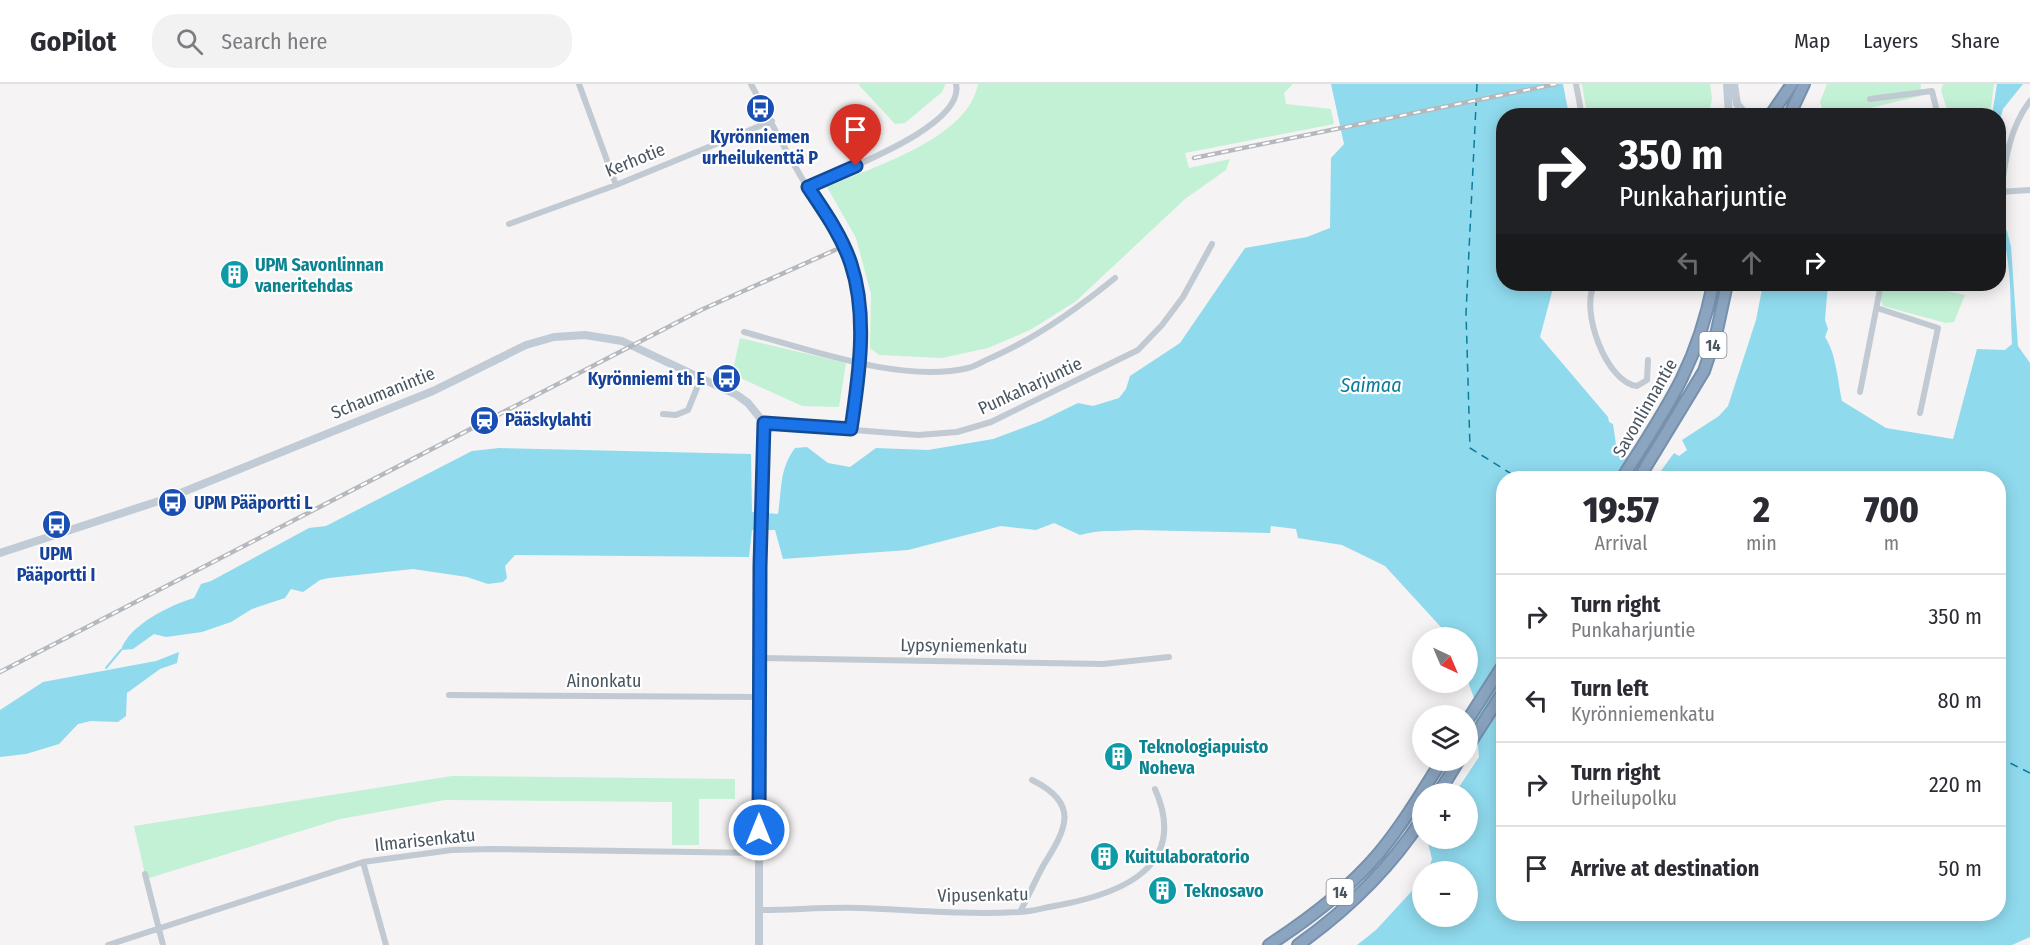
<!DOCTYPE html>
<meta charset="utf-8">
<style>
:root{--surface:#fff;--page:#f2f2f3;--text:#2b2b33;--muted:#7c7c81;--line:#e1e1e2}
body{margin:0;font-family:"Fira Sans Condensed",sans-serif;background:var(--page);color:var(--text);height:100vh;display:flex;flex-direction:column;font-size:22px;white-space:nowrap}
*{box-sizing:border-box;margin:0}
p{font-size:20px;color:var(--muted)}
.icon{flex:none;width:33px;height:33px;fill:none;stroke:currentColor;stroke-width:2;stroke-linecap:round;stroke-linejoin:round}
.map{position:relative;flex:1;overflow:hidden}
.panel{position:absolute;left:1496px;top:387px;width:510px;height:450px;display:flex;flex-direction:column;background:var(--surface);border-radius:24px;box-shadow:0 3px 15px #0003}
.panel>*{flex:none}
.guide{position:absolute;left:1496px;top:24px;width:510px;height:183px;border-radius:24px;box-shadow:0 3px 15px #0003;background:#202124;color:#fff;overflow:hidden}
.needle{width:39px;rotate:136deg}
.fabs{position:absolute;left:1412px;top:543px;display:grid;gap:12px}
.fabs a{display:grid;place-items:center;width:66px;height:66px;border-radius:50%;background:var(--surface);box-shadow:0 3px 15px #0003;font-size:30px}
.pin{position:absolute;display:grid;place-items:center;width:51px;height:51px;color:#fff;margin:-62px -26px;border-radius:50% 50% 50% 0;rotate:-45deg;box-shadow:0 0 6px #0007}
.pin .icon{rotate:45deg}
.me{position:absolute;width:66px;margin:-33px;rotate:0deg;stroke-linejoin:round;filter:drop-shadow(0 0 4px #0008)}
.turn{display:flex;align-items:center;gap:21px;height:126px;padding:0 24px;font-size:27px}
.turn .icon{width:78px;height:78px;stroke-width:2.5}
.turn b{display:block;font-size:42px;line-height:51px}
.lanes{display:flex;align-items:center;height:57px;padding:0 24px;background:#0003;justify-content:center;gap:30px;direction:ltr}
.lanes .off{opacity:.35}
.eta{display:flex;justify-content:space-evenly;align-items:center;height:102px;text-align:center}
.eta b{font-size:36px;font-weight:800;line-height:42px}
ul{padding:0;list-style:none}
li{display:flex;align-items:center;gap:18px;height:84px;padding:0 24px;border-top:2px solid var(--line)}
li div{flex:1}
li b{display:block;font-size:22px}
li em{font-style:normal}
header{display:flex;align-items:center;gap:36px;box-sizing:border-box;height:84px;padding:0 30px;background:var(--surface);border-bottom:2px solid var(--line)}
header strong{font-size:28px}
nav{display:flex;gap:33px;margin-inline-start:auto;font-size:21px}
.search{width:420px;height:54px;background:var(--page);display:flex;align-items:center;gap:15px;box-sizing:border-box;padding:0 21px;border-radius:24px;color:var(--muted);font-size:22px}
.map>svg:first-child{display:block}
.green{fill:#c3f1d5}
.water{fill:#90daee;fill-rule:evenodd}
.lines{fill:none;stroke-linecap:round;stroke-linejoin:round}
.stream{stroke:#90daee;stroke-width:2}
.ferry{stroke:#0c7c9b;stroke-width:1.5;stroke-dasharray:8 6;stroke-linecap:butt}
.highway-casing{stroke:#7690ad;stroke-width:14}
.street{stroke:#c1cad2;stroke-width:6}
.secondary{stroke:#c1cbd6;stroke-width:8}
.highway{stroke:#8ba5c1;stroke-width:10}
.rail-casing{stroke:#b5b8bd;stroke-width:4.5}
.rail{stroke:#fff;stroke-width:2;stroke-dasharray:7;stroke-linecap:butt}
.route-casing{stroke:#114b97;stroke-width:15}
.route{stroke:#1a73e8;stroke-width:10}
.labels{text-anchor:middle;stroke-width:4.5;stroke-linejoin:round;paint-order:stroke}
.shield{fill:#fff;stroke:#808990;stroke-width:1.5}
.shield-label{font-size:16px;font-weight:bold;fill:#4a5661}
.transit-label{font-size:18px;font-weight:bold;fill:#164399;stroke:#fff}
.street-label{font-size:18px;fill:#4a5661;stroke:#fff}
.culture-label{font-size:18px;font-weight:bold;fill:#0d838f;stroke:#fff;text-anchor:start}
.water-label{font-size:20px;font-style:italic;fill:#0c7c9b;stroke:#fff}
</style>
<header>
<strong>GoPilot</strong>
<div class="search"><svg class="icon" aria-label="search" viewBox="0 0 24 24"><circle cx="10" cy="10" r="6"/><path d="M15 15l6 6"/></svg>Search here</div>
<nav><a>Map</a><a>Layers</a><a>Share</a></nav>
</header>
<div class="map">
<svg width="2030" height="861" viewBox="0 0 2030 861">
<rect width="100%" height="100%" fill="#f5f3f3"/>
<path class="green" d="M858,0h87v1l-3,7 -37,31 -10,1z
M978,0h315l-9,9 2,11 45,5 3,15 -149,29 4,15 41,-9 -4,11 -41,29 -110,103 -45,28 -42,18 -46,10 -63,-3 -9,-7 1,-54 -15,-56 -29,-51c45,-20 141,-48 151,-103z
M1582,0h128l2,14 -3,17h-122z
M1827,0h94l-1,12 -79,19h-17l-4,-13z
M1943,0h51l-4,31h-41l-8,-24z
M1883,200h33l49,11 -11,27 -8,1 -63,-17 -3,-9z
M740,254l106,25 -7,44 -37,-1 -70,-32z
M452,692l283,3v20h-36v46h-27v-43l-227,-2 -105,19 -191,59 -4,-4 -11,-48z"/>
<path class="water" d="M1331,0h232l6,31 -66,1v168h54l-4,4 -13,49 68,80 1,5 4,2 3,20 9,11 33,20 16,-22 5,3 8,-6 -5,-10 37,-24 9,-10 28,-86 7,-36h65l-3,36 3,9 -3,8c11,16 13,45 17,64l44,27 67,11 24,-90 28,1 7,-6c-2,-31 0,-63 -6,-94 -2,-12 -8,-18 -8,-31l9,12 4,16 7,99 12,17v574l-18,8h-655l19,-15 46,-50v36h45v-44l-39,-1 4,-12 -5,-20 40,-1v-44l-12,-1 24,-36 -5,-59 -7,-19v-41l-17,-1 -65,-71 -43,-21 -44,-7 -2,-9 -25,-3 -1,7 -135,-3c-22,2 -34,-1 -55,5l-26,-12 -18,7 -35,-4 -93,24 -125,9 -8,-29h-23l-3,27 -234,-2 -10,11 2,12 -4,4 -15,2 -21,-7 -54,-8 -84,9 -9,2 -17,12 -12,-3 -6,9 -33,11 -21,13 -29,10 -36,5 -12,-3 -21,15 -12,1c8,-25 49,-45 73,-52l7,-14 10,-3 98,-53 17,-2 146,-75 27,-3 252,6 1,58 26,2c4,-24 1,-45 17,-66l12,-1 21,16 22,4 26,-19 52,2 65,-11 48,-18 37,-18 15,3 26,-8 7,-9 4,-13 50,-33 65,-95 62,-11 23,-9 1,-70 13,-14zM1503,394h495v436h-495z
M1997,0h26l-20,25 -5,19v-12l-6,-1z
M179,568l-2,11 -17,6 -33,24 -1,23 -8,6 -27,-1 -13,3 -19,20 -33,10 -26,3v-47l43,-28 113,-21z"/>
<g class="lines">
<path class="stream" d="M106,584l15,-18"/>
<path class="ferry" d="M1477,0l-11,229 4,135 48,30
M1998,673l32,16"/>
<defs>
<path id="highway" d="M1770,32l22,-32
M1789,32l15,-32
M1622,394c44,-69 75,-112 91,-194
M1639,394l65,-107 12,-36 11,-51
M1467,637l36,-56
M1467,664l36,-56
M1438,710l21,-34
M1269,861c40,-26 79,-55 110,-92 24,-29 43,-61 63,-93
M1298,861c49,-35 91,-75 124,-126"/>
</defs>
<use href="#highway" class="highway-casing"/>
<path class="street" d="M579,0l37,101
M751,0c18,34 35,68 55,101 16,25 36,50 45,80 16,52 8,111 0,164
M1576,0l6,32
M1870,15l62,-8 6,25
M808,103c31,-16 158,-60 148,-103
M1998,108l32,-2
M2001,108c4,-32 9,-65 29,-91
M509,140l107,-39 156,-64
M1595,200c-16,24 11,99 42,102l10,-6 1,-20
M1877,224l61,20 -18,85
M744,248c64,17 159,52 224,36 8,-2 17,-8 25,-11 45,-20 84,-48 122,-79
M1860,308l21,-108
M663,330l13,1 12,-5 13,-32
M764,339l154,12 39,-3 34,-10 147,-72 24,-25 21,-28 29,-53
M759,574l344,6 66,-7
M449,611l310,2
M363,778l23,83
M145,790l18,71
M759,826c33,0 67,-3 100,-2 53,2 107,7 160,4 13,0 27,-5 41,-7 63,-12 129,-39 95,-116
M1020,828c8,-15 15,-31 23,-46 23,-37 38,-62 -11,-86
M108,861l255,-83 89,-12 41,-1 266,4"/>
<path class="secondary" d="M1727,0l2,32
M1734,0l3,20 10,12
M0,469l168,-55 265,-107 93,-46 28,-8 31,-2 37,6 115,54 11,8 16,20 -5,235v287"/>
<use href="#highway" class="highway"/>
<defs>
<path id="rail" d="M1194,74l362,-74
M0,588l701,-362 134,-60"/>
</defs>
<use href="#rail" class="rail-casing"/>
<use href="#rail" class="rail"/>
</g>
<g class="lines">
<defs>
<path id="route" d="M759,746l1,-264 4,-143 87,6c8,-53 17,-114 0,-165 -9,-28 -27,-53 -43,-77l48,-21"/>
</defs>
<use href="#route" class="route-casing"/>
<use href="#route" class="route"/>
</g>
<defs>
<symbol id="bus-disc" viewBox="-11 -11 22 22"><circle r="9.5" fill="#1a4fb4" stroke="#fff"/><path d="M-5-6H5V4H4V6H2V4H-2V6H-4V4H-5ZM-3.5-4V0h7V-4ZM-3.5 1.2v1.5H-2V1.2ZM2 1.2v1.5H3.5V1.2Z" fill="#fff"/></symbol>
<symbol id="building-disc" viewBox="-11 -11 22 22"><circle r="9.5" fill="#0f9aa8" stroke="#fff"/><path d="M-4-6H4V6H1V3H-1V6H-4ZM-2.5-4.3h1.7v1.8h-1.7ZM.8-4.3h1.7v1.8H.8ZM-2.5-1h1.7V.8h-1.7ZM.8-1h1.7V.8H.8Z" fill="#fff"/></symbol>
<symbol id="station-disc" viewBox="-11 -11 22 22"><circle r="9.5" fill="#1a4fb4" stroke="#fff"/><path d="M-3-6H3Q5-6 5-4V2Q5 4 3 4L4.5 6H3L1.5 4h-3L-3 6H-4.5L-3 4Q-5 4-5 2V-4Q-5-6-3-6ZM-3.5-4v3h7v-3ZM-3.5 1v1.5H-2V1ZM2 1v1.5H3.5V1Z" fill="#fff"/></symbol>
</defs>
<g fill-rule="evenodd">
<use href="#bus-disc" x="744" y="8" width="33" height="33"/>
<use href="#building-disc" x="218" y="174" width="33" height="33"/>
<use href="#bus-disc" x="710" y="278" width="33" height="33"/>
<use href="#station-disc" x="468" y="320" width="33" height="33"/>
<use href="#bus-disc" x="156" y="402" width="33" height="33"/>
<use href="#bus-disc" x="40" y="424" width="33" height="33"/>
<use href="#building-disc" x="1102" y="656" width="33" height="33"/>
<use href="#building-disc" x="1088" y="756" width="33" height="33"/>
<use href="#building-disc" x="1146" y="790" width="33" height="33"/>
</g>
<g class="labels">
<g class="shield">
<rect x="1699.5" y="248" width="27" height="26" rx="4.5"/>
<rect x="1326.5" y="795" width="27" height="26" rx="4.5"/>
</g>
<g class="shield-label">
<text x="1713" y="267">14</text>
<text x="1340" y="814">14</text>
</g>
<g class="transit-label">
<text x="760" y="59">Kyrönniemen<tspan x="760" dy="21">urheilukenttä P</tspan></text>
<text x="705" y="301" text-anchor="end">Kyrönniemi th E</text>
<text x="505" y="342" text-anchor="start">Pääskylahti</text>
<text x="194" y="425" text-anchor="start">UPM Pääportti L</text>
<text x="56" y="476">UPM<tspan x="56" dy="21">Pääportti I</tspan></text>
</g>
<g class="street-label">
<text transform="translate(635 76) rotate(-22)" y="6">Kerhotie</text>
<text transform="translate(1030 302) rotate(-25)" y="6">Punkaharjuntie</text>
<text transform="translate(383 309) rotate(-22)" y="6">Schaumanintie</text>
<text transform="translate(1645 324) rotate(-60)" y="6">Savonlinnantie</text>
<text transform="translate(964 562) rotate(1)" y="6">Lypsyniemenkatu</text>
<text x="604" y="603">Ainonkatu</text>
<text transform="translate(425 756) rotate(-6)" y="6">Ilmarisenkatu</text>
<text transform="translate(983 811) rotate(-1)" y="6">Vipusenkatu</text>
</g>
<g class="culture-label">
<text x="255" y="187">UPM Savonlinnan<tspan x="255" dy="21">vaneritehdas</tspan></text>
<text x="1139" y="669">Teknologiapuisto<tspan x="1139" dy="21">Noheva</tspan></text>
<text x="1125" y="779">Kuitulaboratorio</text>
<text x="1184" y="813">Teknosavo</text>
</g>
<g class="water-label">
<text x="1371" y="308">Saimaa</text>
</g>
</g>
</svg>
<div class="fabs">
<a><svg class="needle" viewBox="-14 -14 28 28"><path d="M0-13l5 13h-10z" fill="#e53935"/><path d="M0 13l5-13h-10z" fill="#7c7c81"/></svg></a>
<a><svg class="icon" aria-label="layers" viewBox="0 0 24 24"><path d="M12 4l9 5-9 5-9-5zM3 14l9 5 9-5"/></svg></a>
<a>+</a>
<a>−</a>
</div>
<div class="pin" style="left:856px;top:82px;background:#d93025"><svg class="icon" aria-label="arrive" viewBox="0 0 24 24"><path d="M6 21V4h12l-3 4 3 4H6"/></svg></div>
<svg class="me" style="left:759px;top:746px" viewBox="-20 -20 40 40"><circle r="17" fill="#1a73e8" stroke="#fff" stroke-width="3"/><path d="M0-11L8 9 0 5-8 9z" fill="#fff"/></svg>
<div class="guide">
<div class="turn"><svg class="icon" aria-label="right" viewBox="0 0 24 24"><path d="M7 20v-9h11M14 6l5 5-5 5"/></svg><div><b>350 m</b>Punkaharjuntie</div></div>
<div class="lanes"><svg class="icon off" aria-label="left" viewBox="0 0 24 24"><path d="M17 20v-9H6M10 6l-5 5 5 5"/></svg><svg class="icon off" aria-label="ahead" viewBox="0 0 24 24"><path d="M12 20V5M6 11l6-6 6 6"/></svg><svg class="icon" aria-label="right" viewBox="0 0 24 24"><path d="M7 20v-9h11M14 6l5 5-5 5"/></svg></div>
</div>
<section class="panel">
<div class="eta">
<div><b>19:57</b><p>Arrival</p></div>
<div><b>2</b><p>min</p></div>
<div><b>700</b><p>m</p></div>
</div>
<ul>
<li><svg class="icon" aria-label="right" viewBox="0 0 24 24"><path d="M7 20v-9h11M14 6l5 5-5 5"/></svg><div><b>Turn right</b><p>Punkaharjuntie</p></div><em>350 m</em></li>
<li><svg class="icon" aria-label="left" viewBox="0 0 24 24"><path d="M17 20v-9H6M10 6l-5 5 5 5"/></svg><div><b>Turn left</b><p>Kyrönniemenkatu</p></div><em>80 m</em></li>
<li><svg class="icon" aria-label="right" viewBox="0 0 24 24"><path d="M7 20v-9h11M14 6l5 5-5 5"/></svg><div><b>Turn right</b><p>Urheilupolku</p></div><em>220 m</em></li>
<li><svg class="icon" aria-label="arrive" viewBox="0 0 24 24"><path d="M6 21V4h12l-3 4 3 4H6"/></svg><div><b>Arrive at destination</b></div><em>50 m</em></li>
</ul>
</section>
</div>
